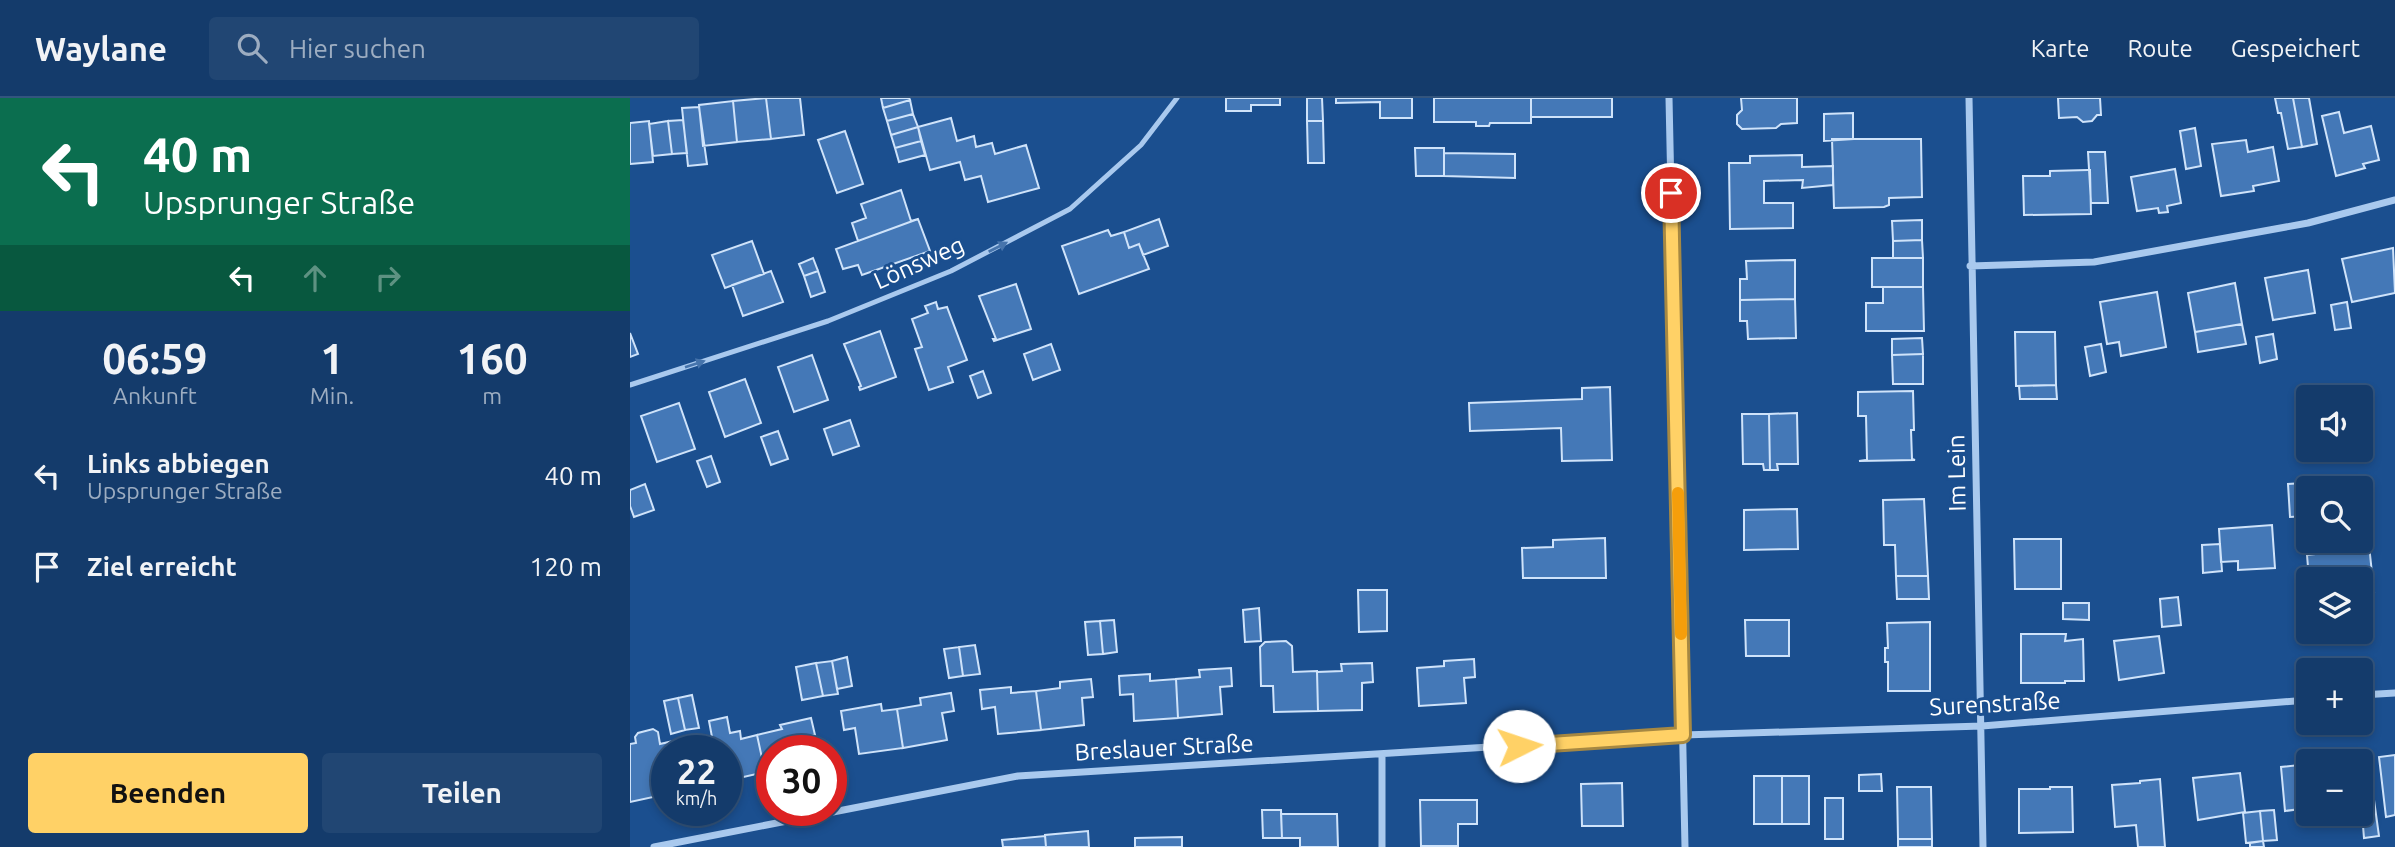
<!DOCTYPE html>
<html lang="de">
<meta charset="utf-8">
<style>
:root{--surface:#143b6b;--page:#214673;--text:#f1f3f6;--muted:#9dadc1;--line:#33557e;--accent:#ffd166}
body{margin:0;font-family:Ubuntu,sans-serif;background:var(--page);color:var(--text);height:100vh;display:flex;flex-direction:column;font-size:26px;white-space:nowrap}
*{box-sizing:border-box;margin:0}
p{font-size:23px;color:var(--muted)}
.icon{flex:none;width:38px;height:38px;fill:none;stroke:currentColor;stroke-width:2;stroke-linecap:round;stroke-linejoin:round}
.map{position:relative;flex:1;overflow:hidden}
.sheet{display:flex;flex-direction:column;background:var(--surface);width:630px}
.sheet>*{flex:none}
.top-card{background:#0b6e4f;color:#fff;overflow:hidden}
.tools{position:absolute;left:1666px;top:287px;display:grid;gap:14px}
.tools a{display:grid;place-items:center;width:77px;height:77px;border-radius:7px;background:var(--surface);box-shadow:0 4px 10px #0003,0 0 0 2px var(--line);font-size:35px}
.speed{position:absolute;left:21px;top:637px;display:flex;gap:14px;font-size:35px;font-weight:700;text-align:center}
.speed>*{display:grid;place-content:center;width:91px;height:91px;border-radius:50%;background:var(--surface);box-shadow:0 4px 10px #0003,0 0 0 2px var(--line);line-height:1}
.speed small{font-size:18px;font-weight:400}
.speed .limit{border:10px solid #d22;background:#fff;color:#111}
.pin{position:absolute;display:grid;place-items:center;width:60px;height:60px;color:#fff;margin:-30px;border:4px solid #fff;border-radius:50%;box-shadow:0 2px 7px #0007}
.me{position:absolute;width:77px;margin:-38px;rotate:86deg;stroke-linejoin:round;filter:drop-shadow(0 0 5px #0008)}
.turn{display:flex;align-items:center;gap:24px;height:147px;padding:0 28px;font-size:32px}
.turn .icon{width:91px;height:91px;stroke-width:2.5}
.turn b{display:block;font-size:49px;line-height:60px}
.lanes{display:flex;align-items:center;height:66px;padding:0 28px;background:#0003;justify-content:center;gap:35px;direction:ltr}
.lanes .off{opacity:.35}
.eta{display:flex;justify-content:space-evenly;align-items:center;height:119px;text-align:center}
.eta b{font-size:42px;font-weight:700;line-height:49px}
.action{display:flex;gap:14px;margin-top:auto;padding:14px 28px}
.action a{flex:1;height:80px;border-radius:7px;background:var(--accent);color:#111;font-size:28px;font-weight:700;line-height:80px;text-align:center}
.action a+a{background:var(--page);color:var(--text)}
ul{padding:0;list-style:none}
li{display:flex;align-items:center;gap:21px;height:91px;padding:0 28px}
li div{flex:1}
li b{display:block;font-size:26px}
li em{font-style:normal}
header{display:flex;align-items:center;gap:42px;box-sizing:border-box;height:98px;padding:0 35px;background:var(--surface);border-bottom:2px solid var(--line)}
header strong{font-size:33px}
nav{display:flex;gap:38px;margin-inline-start:auto;font-size:24px}
.search{width:490px;height:63px;background:var(--page);display:flex;align-items:center;gap:18px;box-sizing:border-box;padding:0 24px;border-radius:7px;color:var(--muted);font-size:26px}
main{display:flex;flex:1;min-height:0}
.map>svg:first-child{display:block}
.building{fill:#4478b7;stroke:#cfe3fa;stroke-width:2}
.lines{fill:none;stroke-linecap:round;stroke-linejoin:round}
.lane{stroke:#a9c9ee;stroke-width:5}
.street{stroke:#a9c9ee;stroke-width:7}
.oneway{fill:#4674ac}
.route-casing{stroke:#a68842;stroke-width:18}
.route{stroke:#ffd166;stroke-width:12}
.slow{stroke:#f59e0b;stroke-width:12}
.labels{text-anchor:middle;stroke-width:6;stroke-linejoin:round;paint-order:stroke}
.street-label{font-size:24px;fill:#fff;stroke:#1b4f8f}
</style>
<header>
<strong>Waylane</strong>
<div class="search"><svg class="icon" aria-label="search" viewBox="0 0 24 24"><circle cx="10" cy="10" r="6"/><path d="M15 15l6 6"/></svg>Hier suchen</div>
<nav><a>Karte</a><a>Route</a><a>Gespeichert</a></nav>
</header>
<main>
<section class="sheet">
<div class="top-card">
<div class="turn"><svg class="icon" aria-label="left" viewBox="0 0 24 24"><path d="M17 20v-9H6M10 6l-5 5 5 5"/></svg><div><b>40 m</b>Upsprunger Straße</div></div>
<div class="lanes"><svg class="icon" aria-label="left" viewBox="0 0 24 24"><path d="M17 20v-9H6M10 6l-5 5 5 5"/></svg><svg class="icon off" aria-label="ahead" viewBox="0 0 24 24"><path d="M12 20V5M6 11l6-6 6 6"/></svg><svg class="icon off" aria-label="right" viewBox="0 0 24 24"><path d="M7 20v-9h11M14 6l5 5-5 5"/></svg></div>
</div>
<div class="eta">
<div><b>06:59</b><p>Ankunft</p></div>
<div><b>1</b><p>Min.</p></div>
<div><b>160</b><p>m</p></div>
</div>
<ul>
<li><svg class="icon" aria-label="left" viewBox="0 0 24 24"><path d="M17 20v-9H6M10 6l-5 5 5 5"/></svg><div><b>Links abbiegen</b><p>Upsprunger Straße</p></div><em>40 m</em></li>
<li><svg class="icon" aria-label="arrive" viewBox="0 0 24 24"><path d="M6 21V4h12l-3 4 3 4H6"/></svg><div><b>Ziel erreicht</b></div><em>120 m</em></li>
</ul>
<div class="action"><a>Beenden</a><a>Teilen</a></div>
</section>
<div class="map">
<svg width="1765" height="749" viewBox="0 0 1765 749">
<rect width="100%" height="100%" fill="#1b4f8f"/>
<path class="building" d="M136,0h34l4,37 -33,4z
M136,0l5,41 -34,3 -4,-41z
M251,0h28l1,2 -27,8z
M596,0h54v7h-29v6h-25z
M677,0h15l1,23h-16z
M706,0h76v20h-32v-16l-44,1z
M804,0h97v25h-41l-1,3h-13v-4h-42z
M901,0h81v19h-81z
M1111,0h56v25l-16,1 -5,4 -34,1 -5,-5v-9l5,-5z
M1428,0h42l1,17h-4l-5,6 -9,1 -6,-5 -18,1z
M1645,0h18l9,49 -14,2 -7,-36h-3z
M1663,0h16l8,46 -15,3z
M280,2l3,14 -26,7 -4,-13z
M103,3l4,41 -34,4 -4,-41z
M69,9l8,57 -19,2 -6,-58z
M1709,14l5,21 27,-7 8,34 -16,4 2,4 -29,8 -14,-60z
M1223,15v26l-29,2v-27z
M283,16l5,13 -27,8 -4,-14z
M321,20l6,23 17,-5 2,11 16,-4 3,11 31,-9 13,43 -51,14 -7,-26 -16,4 -5,-18 -30,8 -12,-43z
M53,22l4,33 -15,1 -4,-33z
M19,23l4,41 -23,2v-41z
M38,23l4,33 -19,2 -4,-32z
M677,23h16l1,42h-16z
M288,29l3,14 -26,7 -4,-13z
M1565,30l6,38 -15,3 -6,-38z
M215,33l18,53 -26,9 -19,-53z
M1202,41h89l1,58 -33,1v7l-5,2 -50,1z
M1616,42l2,12 25,-5 6,34 -26,5 1,5 -33,5 -9,-52z
M291,43l4,14 -26,7 -4,-14z
M785,50h29v28h-28z
M1458,54h17l3,51h-17z
M814,55l71,1v24l-71,-2z
M1172,57v12l31,-1v19l-31,3 1,-8 -39,1v22h29v25l-63,1 -1,-66h21v-7z
M1545,71l6,34 -14,3 1,6 -9,1 -1,-5 -21,3 -6,-34z
M1458,72h2l1,44 -67,1 -1,-39h27v-5z
M271,92l10,31 7,-2 -60,22 -6,-18 14,-5 -5,-14z
M288,121l12,32 -68,24 -4,-10 -15,4 -7,-20z
M529,121l9,27 -25,9 -4,-11 -10,4 -5,-16z
M1292,122v20l-29,1 -1,-20z
M478,132l3,6 13,-4 5,16 10,-4 10,25 -70,25 -17,-48z
M1292,142l1,18h-30v-17z
M122,143l12,33 -39,14 -13,-33z
M1763,150l2,45 -43,9 -10,-43z
M183,160l5,13 -14,5 -5,-12z
M1242,160h51v29h-51z
M1165,162v39l-55,1v-21h7l-1,-18z
M1678,172l7,43 -42,7 -8,-42z
M141,173l12,31 -40,14 -11,-31z
M188,173l7,21 -14,5 -7,-21z
M1605,185l7,41 -47,8 -7,-39z
M386,186l15,45 -37,12 -1,-2h3l-17,-43z
M1253,189h40l1,44h-58v-28h17z
M1527,194l9,55 -45,9 -2,-14 -12,2 -7,-42z
M1165,201l1,39 -48,1 -1,-18h-7v-21z
M306,204l2,7 9,-2 20,53 -19,7 5,15 -24,8 -14,-41 7,-2 -10,-28 16,-6 -3,-7z
M1717,204l4,26 -16,2 -4,-25z
M1612,226l4,20 -48,8 -3,-20z
M250,233l16,46 -36,13 -1,-3 2,-1 -17,-42z
M1385,234h40l1,53 -40,1z
M0,235l8,21 -8,3z
M1643,236l4,25 -17,4 -4,-26z
M1292,240l1,16 -31,1v-16z
M421,246l9,26 -27,10 -9,-26z
M1471,246l5,28 -16,4 -5,-29z
M1293,256v30h-30l-1,-29z
M182,257l16,45 -34,12 -16,-45z
M353,273l8,22 -13,5 -8,-22z
M115,281l16,44 -36,14 -16,-45z
M1426,287l1,14h-37l-1,-13z
M980,289l2,73 -50,1 -1,-33 -91,3 -1,-28 113,-4v-11z
M1283,293l1,39h-3l1,29 3,1 -56,1 8,-1 -1,-44h-8v-24z
M49,305l16,46 -38,13 -16,-46z
M1167,315l1,51h-21l1,6h-8l-1,-56z
M1112,316h27l1,56h-6l-1,-6h-20z
M220,322l9,26 -26,9 -9,-26z
M148,333l10,28 -17,6 -10,-28z
M1678,334v16l-5,1 -2,-16z
M81,358l9,26 -13,5 -10,-26z
M1673,385l3,33 -16,1 -2,-33z
M15,386l9,26 -20,7 -4,-11v-16z
M1294,401l4,77h-32l-1,-31h-11l-1,-45z
M1167,411l1,40 -54,1v-40z
M1642,427l3,43 -37,2v-9l-17,1 -2,-33z
M975,440l1,40h-83l-1,-30 31,-1v-7z
M1384,441h47v50h-46z
M1590,446l2,27 -19,2 -1,-28z
M1739,447l5,47 -13,1v-14h-52l-2,-24 34,-4v-3z
M1266,478h32l1,23h-32z
M728,492h29v41l-28,1z
M1548,499l3,28 -19,2 -2,-28z
M1433,505h26v17l-26,-1z
M629,510l2,33 -16,1 -2,-32z
M484,522l3,32 -14,2 -3,-33z
M1115,522h44v36h-43z
M470,523l3,33 -15,1 -3,-33z
M1300,524v69h-42v-29h-3v-14h3l-1,-25z
M1391,536h45l-1,7 18,-2 1,42h-19v2h-44z
M1529,538l5,37 -45,7 -5,-39z
M656,543l6,5 1,26 24,-1 1,40 -44,1 -1,-26h-12l-1,-39 5,-5z
M345,547l5,29 -17,2 -4,-29z
M329,549l4,29 -14,2 -5,-29z
M217,559l5,29 -15,3 -5,-28z
M844,561l1,18 -11,1 2,25 -47,3 -2,-38 27,-2v-5z
M202,563l6,33 -15,2 -7,-33z
M186,565l7,33 -21,4 -6,-33z
M742,565l1,19 -11,1v27l-44,1 -1,-39 25,-1 -1,-7z
M601,570l1,18 -12,1 2,27 -44,4 -2,-39 24,-2 -1,-7z
M520,576v7l26,-2 2,39 -44,3 -1,-27 -13,1 -1,-19z
M461,581l2,18 -11,1 2,27 -43,5 -5,-39 24,-3v-6z
M381,589v6l25,-2 5,39 -43,4 -3,-27 -13,2 -2,-19z
M321,595l3,18 -12,2 5,27 -44,8 -6,-39 24,-4 -1,-7z
M62,597l7,33 -14,2 -7,-32z
M48,600l7,32 -14,4 -7,-33z
M251,606l1,7 15,-2 6,39 -44,6 -4,-26 -11,2 -3,-19z
M97,619l3,16 10,-2 1,8 16,-4 8,37 -39,9v-30h-23l-3,-11 12,-3 -3,-16z
M181,620l4,17 -12,3 3,13h-34v20l-7,1 -8,-37 25,-6 -2,-4z
M23,631l5,3 2,12 13,-3 2,10h-8v43l-37,8v-58l6,-1 -1,-6 3,-4z
M1765,657v60l-9,2 -7,-60z
M1678,666v44l-23,3 -4,-44z
M1610,675l5,39 -47,8 -5,-42z
M1251,676l1,17h-23v-16z
M1124,678h28v48h-28z
M1152,678h27v48h-27z
M1530,681l5,68h-27l-2,-22 -21,2 -3,-42 28,-2v-2z
M992,685l1,43h-41l-1,-42z
M1267,689h34l1,52h-34z
M1420,689h22l1,45 -54,1v-44h31z
M1195,700h18v41h-18z
M790,702h57v24h-19v22h-37z
M1744,702l5,36 -15,2 -3,-37z
M632,712h19l1,28h-19z
M1644,712l3,30 -14,1 -3,-30z
M1630,713l3,30 -17,2 -3,-30z
M651,716h56l1,33h-38v-9h-18z
M458,733l1,16h-43l-1,-12z
M415,738l1,11h-43l-1,-7z
M552,739v10h-47v-9z
M1268,741h34v8h-34z
M1633,743l1,6h-14v-4z"/>
<g class="lines">
<path class="lane" d="M0,287l198,-64 123,-50 119,-62 71,-64 36,-47"/>
<path class="street" d="M1039,0l16,749
M1339,0l14,749
M1340,168l124,-4 214,-39 87,-23
M1731,597l34,-2
M24,749l364,-71 665,-41 299,-9 326,-26
M752,749v-93"/>
</g>
<defs><path id="oneway-solid" d="M-6-.8H1V-3.2L6.5 0L1 3.2V.8H-6Z" transform="scale(1.75)"/></defs>
<g class="oneway">
<use href="#oneway-solid" transform="translate(368 149) rotate(-27)"/>
<use href="#oneway-solid" transform="translate(65 266) rotate(-18)"/>
</g>
<g class="lines">
<defs>
<path id="route" d="M889,648l164,-11 -12,-542"/>
</defs>
<use href="#route" class="route-casing"/>
<use href="#route" class="route"/>
<path class="slow" d="M1048,395l3,141"/>
</g>
<g class="labels">
<g class="street-label">
<text transform="translate(289 165) rotate(-24)" y="8">Lönsweg</text>
<text transform="translate(1327 375) rotate(-91)" y="8">Im Lein</text>
<text transform="translate(1365 606) rotate(-3)" y="8">Surenstraße</text>
<text transform="translate(534 650) rotate(-3)" y="8">Breslauer Straße</text>
</g>
</g>
</svg>
<div class="tools">
<a><svg class="icon" aria-label="sound" viewBox="0 0 24 24"><path d="M4 9h4l5-4v14l-5-4H4zM17 9q2 3 0 6"/></svg></a>
<a><svg class="icon" aria-label="search" viewBox="0 0 24 24"><circle cx="10" cy="10" r="6"/><path d="M15 15l6 6"/></svg></a>
<a><svg class="icon" aria-label="layers" viewBox="0 0 24 24"><path d="M12 4l9 5-9 5-9-5zM3 14l9 5 9-5"/></svg></a>
<a>+</a>
<a>−</a>
</div>
<div class="speed"><div>22<small>km/h</small></div><div class="limit">30</div></div>
<div class="pin" style="left:1041px;top:95px;background:#d93025"><svg class="icon" aria-label="arrive" viewBox="0 0 24 24"><path d="M6 21V4h12l-3 4 3 4H6"/></svg></div>
<svg class="me" style="left:889px;top:648px" viewBox="-20 -20 40 40"><circle r="19" fill="#fff"/><path d="M0-13L10 11 0 6-10 11z" fill="#ffd166"/></svg>
</div>
</main>
